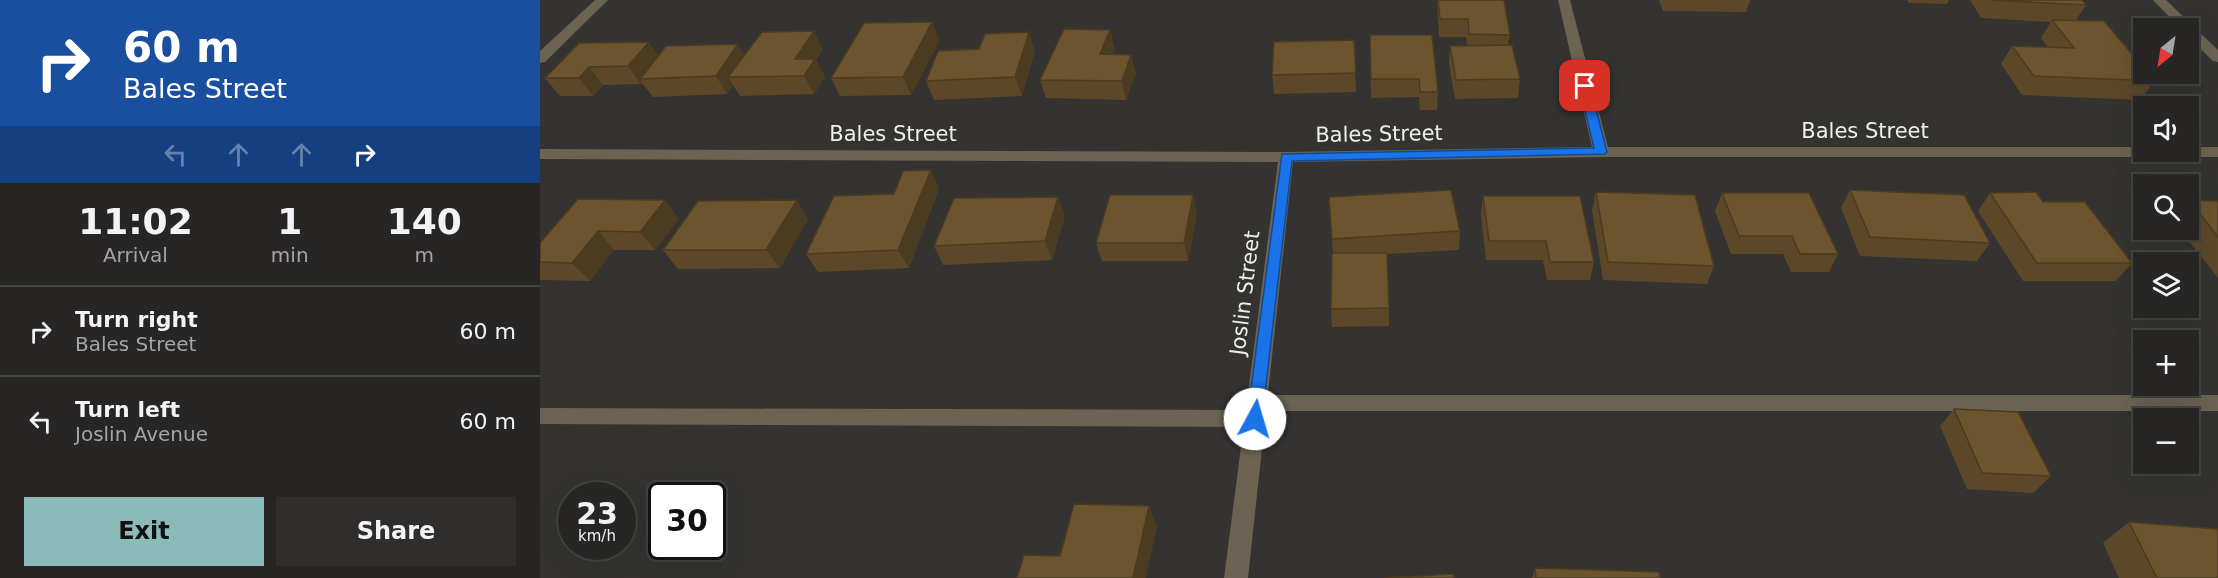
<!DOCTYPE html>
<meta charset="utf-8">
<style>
:root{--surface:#272625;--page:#2f2e2d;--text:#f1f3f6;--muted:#a4a5a7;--line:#434342;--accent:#8bbbb9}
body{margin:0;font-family:"DejaVu Sans",sans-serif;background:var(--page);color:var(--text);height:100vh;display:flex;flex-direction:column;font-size:22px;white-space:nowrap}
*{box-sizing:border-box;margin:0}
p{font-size:20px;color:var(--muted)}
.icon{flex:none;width:33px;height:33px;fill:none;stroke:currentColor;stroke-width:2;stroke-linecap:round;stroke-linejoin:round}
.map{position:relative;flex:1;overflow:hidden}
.sheet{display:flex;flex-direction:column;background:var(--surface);width:540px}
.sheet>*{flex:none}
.guide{background:#1a4fa0;color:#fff;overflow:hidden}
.needle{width:39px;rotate:210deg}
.buttons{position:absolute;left:1593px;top:18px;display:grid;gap:12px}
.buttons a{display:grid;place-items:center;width:66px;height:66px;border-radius:0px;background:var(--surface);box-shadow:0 6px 24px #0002,0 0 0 2px var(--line);font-size:30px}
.speed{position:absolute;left:18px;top:482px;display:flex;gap:12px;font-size:30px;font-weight:700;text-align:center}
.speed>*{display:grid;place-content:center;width:78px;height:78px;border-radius:50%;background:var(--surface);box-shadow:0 6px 24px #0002,0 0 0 2px var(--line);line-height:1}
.speed small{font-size:15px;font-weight:400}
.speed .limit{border:3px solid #111;border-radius:9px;background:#fff;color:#111}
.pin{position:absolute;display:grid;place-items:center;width:51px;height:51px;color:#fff;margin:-26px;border-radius:12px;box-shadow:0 3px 9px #0006}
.me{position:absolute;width:66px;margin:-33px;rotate:6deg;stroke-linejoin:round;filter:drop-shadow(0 0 4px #0008)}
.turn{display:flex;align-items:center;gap:21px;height:126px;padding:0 24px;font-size:27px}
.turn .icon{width:78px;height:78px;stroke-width:2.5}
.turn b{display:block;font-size:42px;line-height:51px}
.lanes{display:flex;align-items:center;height:57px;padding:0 24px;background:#0003;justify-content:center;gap:30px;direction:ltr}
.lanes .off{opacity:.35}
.eta{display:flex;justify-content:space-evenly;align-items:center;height:102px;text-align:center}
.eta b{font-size:36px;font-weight:700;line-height:42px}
.action{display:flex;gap:12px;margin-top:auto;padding:12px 24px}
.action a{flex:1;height:69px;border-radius:0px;background:var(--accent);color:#111;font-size:24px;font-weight:700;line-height:69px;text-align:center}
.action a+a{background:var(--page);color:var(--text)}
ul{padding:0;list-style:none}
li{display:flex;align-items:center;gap:18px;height:90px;padding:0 24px;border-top:2px solid var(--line)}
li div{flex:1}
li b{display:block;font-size:22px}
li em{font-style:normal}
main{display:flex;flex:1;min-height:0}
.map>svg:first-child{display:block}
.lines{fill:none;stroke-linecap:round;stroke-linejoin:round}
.lane{fill:#6c6352;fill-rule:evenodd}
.street{fill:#6c6352;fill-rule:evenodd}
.wall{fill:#5c4828}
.shaded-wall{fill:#4b3b20}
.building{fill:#6b542e;stroke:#4b3b20;stroke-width:1.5}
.route{fill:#1a73e8;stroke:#114b97;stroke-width:1.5}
.labels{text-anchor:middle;stroke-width:5;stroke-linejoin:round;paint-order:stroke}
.street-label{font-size:21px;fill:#eeeeec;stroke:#343331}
</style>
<main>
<section class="sheet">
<div class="guide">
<div class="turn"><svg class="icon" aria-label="right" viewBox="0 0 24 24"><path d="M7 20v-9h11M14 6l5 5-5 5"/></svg><div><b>60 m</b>Bales Street</div></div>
<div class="lanes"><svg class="icon off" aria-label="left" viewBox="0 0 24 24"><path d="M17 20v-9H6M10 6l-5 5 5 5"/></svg><svg class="icon off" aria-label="ahead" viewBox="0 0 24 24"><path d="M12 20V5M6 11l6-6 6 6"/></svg><svg class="icon off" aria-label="ahead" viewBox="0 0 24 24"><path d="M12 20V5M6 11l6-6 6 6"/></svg><svg class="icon" aria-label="right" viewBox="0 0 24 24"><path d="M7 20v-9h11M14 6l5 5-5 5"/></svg></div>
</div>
<div class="eta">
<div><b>11:02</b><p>Arrival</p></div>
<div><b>1</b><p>min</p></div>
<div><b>140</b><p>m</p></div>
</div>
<ul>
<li><svg class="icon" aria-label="right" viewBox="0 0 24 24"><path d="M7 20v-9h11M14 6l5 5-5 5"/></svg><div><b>Turn right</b><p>Bales Street</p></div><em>60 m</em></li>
<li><svg class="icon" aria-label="left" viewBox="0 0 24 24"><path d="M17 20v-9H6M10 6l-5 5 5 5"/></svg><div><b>Turn left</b><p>Joslin Avenue</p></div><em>60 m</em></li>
</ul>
<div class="action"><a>Exit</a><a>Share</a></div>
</section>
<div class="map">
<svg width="1678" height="578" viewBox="0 0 1678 578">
<rect width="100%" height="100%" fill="#343331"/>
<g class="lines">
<path class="lane" d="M716,395h962v16h-961l5,2 3,6 -3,6 -7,2 -715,-3v-16l714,2 -5,-1 -3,-6 3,-6z"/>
<path class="street" d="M55,0h13l-63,62 -5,1v-12z
M1018,0h12l38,147h536v5h44v-5h30v10h-617l-308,5 -45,416h-24l54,-416 -738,-3v-10l746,3 306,-5z
M1613,0h13l52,50v12l-5,-1 -25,-24v-9h-8z"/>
</g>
<path class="wall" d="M897,0h67l6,35 -2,10 12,34 -2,19 -63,1 -6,-35 1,-18h17l-1,-9h-27z
M1119,0h91l-4,12 -83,-1z
M1367,0h42l-2,4 -38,-1z
M1430,0h112l4,5 -10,15 78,61 -13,19 -119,-5 -21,-31 11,-18 36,1 -7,-9 10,-16 -70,-4z
M830,35l68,57 -1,18h-17l-1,-13 -48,1z
M400,40l-29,55 -71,1 -9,-18z
M814,40l2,52 -82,2 -2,-19z
M39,43l79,12h87l78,-6 -7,11 9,17 -11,17 -74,2 -7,-11 -6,9 -74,3 -11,-14 -1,1 -38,1 -10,11h-33l-15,-18z
M575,48l-3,7 24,18 -10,27 -80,-2 -6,-18z
M439,49l56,1 -13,46 -88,4 -8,-19z
M399,189l-30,79 -91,4 -12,-18 88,-60z
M1310,190l140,53 -13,18 -117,-5 -19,-48z
M1056,192l118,74 -7,18 -104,-4 -11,-70z
M1182,193l116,61 -9,18h-38l-8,-18h-52l-16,-43z
M1450,193l53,9 89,61 -16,18h-93l-45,-70z
M943,196l111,66 -4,18h-43l-4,-20h-57l-5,-45z
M518,197l7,19 -13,44 -109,5 -9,-19z
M789,197l131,34 -1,19 -72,4 2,54v18l-57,1 -1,-18 2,-56z
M125,200l14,19 -24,31h-41l-24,31 -49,-1 -1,-1v-36z
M1649,200l29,1v77l-38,-48h8z
M657,214l-9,47h-86l-6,-18z
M268,219l-28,49 -102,1 -15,-19z
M1414,409l97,67 -18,17 -66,-4 -27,-63z
M1589,522l89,56h-99l-16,-35z
M995,568l125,10h-128z"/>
<path class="shaded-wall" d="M392,22l8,18 -29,55 -8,-18z
M570,30l5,18 -10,25 -5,-19z
M274,31l9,18 -7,11 9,17 -11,17 -19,-35z
M489,32l6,18 -13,46 -7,-19z
M109,42l13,18 -22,19 2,4 -1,1 -13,-18z
M198,44l11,18 -21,15 5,8 -6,9 -11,-18z
M591,55l5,18 -10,27 -4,-19z
M49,67l14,18 -10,11 -14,-18z
M391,170l8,19 -30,79 -11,-18z
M653,195l4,19 -9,47 -4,-18z
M518,197l7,19 -13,44 -7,-19z
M125,200l14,19 -24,31 -15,-18z
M257,200l11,19 -28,49 -14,-18z
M58,231l16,19 -24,31 -18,-18z
M609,506l8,21 -11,51h-13z"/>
<path class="building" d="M898,0h66l6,35 -41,-1 -1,-15h-28z
M1451,0h91l4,5z
M1512,20l52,1 40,47v6h4l6,7 -120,-5 -22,-30 62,2z
M392,22l-29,55 -72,1 33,-55z
M524,29l46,1 -10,24 31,1 -9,26 -82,-1z
M274,31l-19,28h20l-11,17 -76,1 34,-45z
M489,32l-14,45 -89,4 12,-30 41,-2 6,-15z
M830,35h62l6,57h-18l-1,-13h-48z
M814,40l2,33 -84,2 2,-33z
M109,42l-21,24 -39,1 -10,11h-34l34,-35z
M198,44l-22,32 -76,3 26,-33z
M972,45l8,34 -64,1 -6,-34z
M391,170l-33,80 -92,4 28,-58 60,-2 9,-23z
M911,190l9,41 -128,8 -3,-42z
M1310,190l114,5 26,48 -120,-6z
M1056,192l99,3 19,71 -106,-4z
M1496,192l7,10h42l47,61h-95l-47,-70z
M1182,193h87l29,61h-38l-8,-18h-53z
M570,195h83l-9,48h-88z
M943,196h97l14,66h-44l-4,-21h-57z
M518,197l-13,44 -111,5 20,-48z
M38,199l87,1 -25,32 -42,-1 -26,32 -32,-1v-19z
M257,200l-31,50h-103l35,-49z
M1649,200l29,1v36z
M792,253h55l2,55 -58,1z
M1414,409l64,3 33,64 -69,-3z
M534,504l75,2 -16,72h-116l7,-23 36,1z
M1589,522l89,7v49h-61z
M995,568l124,4 1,6h-124z
M913,574l1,4h-70z"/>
<path class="route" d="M1045,82l5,4 17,66 -2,2 -313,7 -30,258 -7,7 -6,-2 -2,-5 35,-265 312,-6 -15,-62z"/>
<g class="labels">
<g class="street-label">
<text x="1325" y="138">Bales Street</text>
<text x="353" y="141">Bales Street</text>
<text transform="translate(839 134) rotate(-1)" y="7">Bales Street</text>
<text transform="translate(705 293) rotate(-83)" y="7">Joslin Street</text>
</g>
</g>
</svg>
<div class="buttons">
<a><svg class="needle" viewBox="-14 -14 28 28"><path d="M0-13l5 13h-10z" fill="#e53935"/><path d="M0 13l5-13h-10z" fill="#a4a5a7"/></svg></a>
<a><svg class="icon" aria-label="sound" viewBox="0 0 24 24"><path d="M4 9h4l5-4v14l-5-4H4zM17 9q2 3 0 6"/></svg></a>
<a><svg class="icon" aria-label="search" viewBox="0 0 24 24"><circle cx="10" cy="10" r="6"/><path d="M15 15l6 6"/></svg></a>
<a><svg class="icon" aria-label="layers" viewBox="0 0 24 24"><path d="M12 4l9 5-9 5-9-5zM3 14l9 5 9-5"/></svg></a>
<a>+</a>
<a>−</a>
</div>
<div class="speed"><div>23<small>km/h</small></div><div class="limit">30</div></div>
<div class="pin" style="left:1045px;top:86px;background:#d93025"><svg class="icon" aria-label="arrive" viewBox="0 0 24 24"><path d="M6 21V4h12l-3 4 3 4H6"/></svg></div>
<svg class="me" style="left:715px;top:419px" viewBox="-20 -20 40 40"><circle r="19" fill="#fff"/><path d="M0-13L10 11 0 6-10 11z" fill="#1a73e8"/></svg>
</div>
</main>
